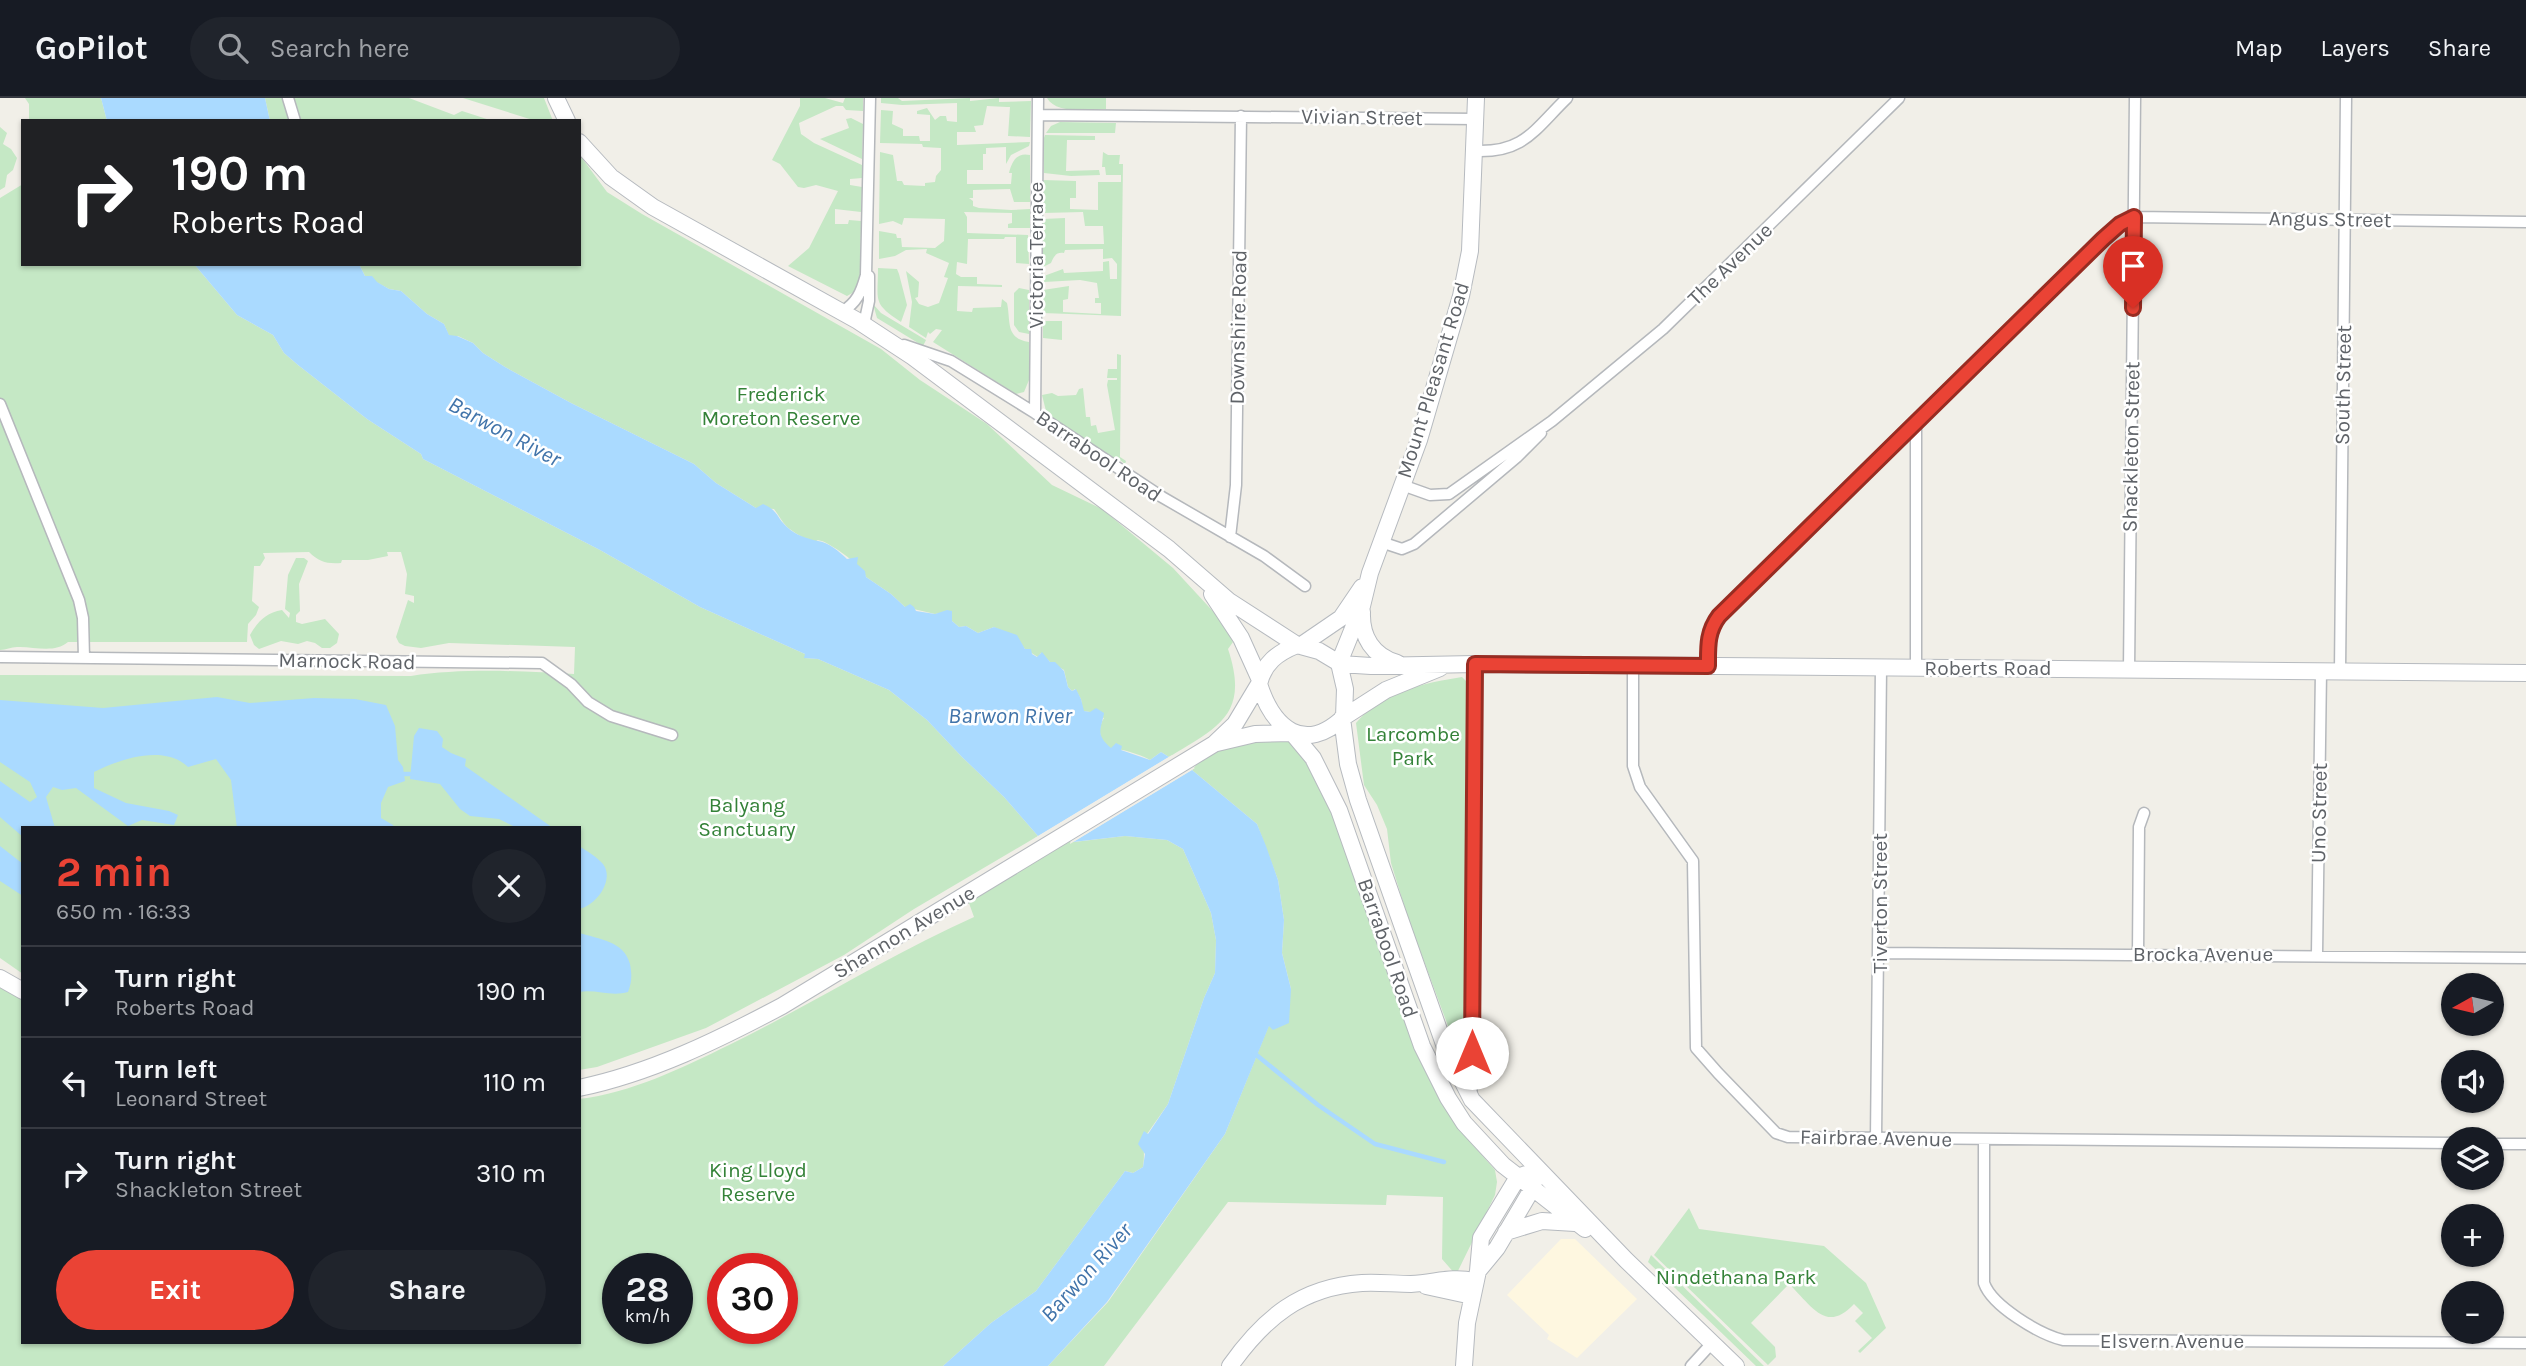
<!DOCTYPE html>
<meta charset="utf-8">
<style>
:root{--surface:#171b24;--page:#20242c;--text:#f1f3f6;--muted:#9ea1a6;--line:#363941;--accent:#ea4335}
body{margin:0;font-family:Karla,sans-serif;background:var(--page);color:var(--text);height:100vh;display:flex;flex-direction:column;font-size:26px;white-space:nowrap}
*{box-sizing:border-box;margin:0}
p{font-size:23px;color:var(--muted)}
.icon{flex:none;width:38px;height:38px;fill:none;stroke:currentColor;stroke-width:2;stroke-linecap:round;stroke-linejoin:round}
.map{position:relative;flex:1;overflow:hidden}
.side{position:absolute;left:21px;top:728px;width:560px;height:518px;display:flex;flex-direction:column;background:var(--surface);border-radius:0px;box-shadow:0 2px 5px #0004}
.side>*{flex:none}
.hud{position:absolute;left:21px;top:21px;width:560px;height:147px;border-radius:0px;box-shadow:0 2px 5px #0004;background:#202124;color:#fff;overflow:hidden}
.needle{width:46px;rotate:262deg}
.fabs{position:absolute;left:2441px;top:875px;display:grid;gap:14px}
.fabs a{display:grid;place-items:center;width:63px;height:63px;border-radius:50%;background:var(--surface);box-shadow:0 2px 5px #0004;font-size:35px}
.speed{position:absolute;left:602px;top:1155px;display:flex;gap:14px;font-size:35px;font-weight:700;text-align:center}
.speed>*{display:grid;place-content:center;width:91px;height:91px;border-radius:50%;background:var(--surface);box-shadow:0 2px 5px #0004;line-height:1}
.speed small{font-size:18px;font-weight:400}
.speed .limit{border:10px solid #d22;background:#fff;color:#111}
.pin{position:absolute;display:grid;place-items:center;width:60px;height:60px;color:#fff;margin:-72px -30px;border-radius:50% 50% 50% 0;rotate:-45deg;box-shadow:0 0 7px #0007}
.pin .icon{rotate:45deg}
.me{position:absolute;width:77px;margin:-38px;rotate:0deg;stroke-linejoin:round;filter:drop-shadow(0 0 5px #0008)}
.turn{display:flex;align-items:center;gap:24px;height:147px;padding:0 35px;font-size:32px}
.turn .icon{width:91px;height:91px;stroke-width:2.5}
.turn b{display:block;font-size:49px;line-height:60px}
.round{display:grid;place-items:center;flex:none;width:74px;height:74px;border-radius:37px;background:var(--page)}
.summary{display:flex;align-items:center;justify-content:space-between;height:119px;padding:0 35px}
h1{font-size:42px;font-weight:700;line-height:52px;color:var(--accent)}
.cta{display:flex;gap:14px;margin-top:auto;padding:14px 35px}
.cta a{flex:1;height:80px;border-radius:42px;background:var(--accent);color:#fff;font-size:28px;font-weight:700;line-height:80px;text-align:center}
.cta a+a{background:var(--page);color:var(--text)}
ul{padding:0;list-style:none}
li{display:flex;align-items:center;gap:21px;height:91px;padding:0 35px;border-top:2px solid var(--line)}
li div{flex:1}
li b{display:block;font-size:26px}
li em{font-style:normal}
header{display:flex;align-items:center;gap:42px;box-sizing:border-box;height:98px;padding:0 35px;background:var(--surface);border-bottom:2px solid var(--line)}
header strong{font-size:33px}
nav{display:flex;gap:38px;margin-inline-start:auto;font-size:24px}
.search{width:490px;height:63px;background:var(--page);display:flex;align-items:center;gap:18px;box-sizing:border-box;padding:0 24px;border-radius:38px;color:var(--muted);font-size:26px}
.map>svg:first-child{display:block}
.commercial{fill:#fef7e0}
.green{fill:#c5e8c5;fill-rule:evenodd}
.water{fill:#aadaff}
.pier{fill:#f1efe8}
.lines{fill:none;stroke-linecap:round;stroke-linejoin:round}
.stream{stroke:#aadaff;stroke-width:4.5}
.street-casing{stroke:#b5b8bc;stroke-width:13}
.secondary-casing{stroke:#b6babf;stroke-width:18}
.street{stroke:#fff;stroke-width:10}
.secondary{stroke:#fff;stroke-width:16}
.route-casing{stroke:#982c22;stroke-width:18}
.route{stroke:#ea4335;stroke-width:12}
.labels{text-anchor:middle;stroke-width:5;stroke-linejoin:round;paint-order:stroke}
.street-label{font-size:21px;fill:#5f6368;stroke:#fff}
.park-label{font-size:21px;fill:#348238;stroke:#fff}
.water-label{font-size:23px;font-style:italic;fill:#4174aa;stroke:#fff}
</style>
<header>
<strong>GoPilot</strong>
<div class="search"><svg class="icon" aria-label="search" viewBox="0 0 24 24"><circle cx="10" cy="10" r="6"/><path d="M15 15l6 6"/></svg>Search here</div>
<nav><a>Map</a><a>Layers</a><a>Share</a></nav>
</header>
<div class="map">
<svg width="2526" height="1268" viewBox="0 0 2526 1268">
<rect width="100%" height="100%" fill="#f1efe8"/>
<path class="commercial" d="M1561,1141h14l62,60 -60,59 -30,-19 2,-4 -42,-40z"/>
<path class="green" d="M25,0h76l6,23h-78v-17z
M265,0h144l45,17 8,-4 31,10h-223z
M463,0h81l9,23h-17z
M800,0h25l18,5 2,-5h18v13l-17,-1 -3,-4h-7l-37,17 2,11 13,9 48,22v13l-12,1v6l12,2 -1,25 -26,-3v15h13l1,-4 12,1 -1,63 -4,7 -9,5 -59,-30 21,-18 29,-57 -22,-6 -12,3 -6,-1 -18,-23 -8,-4 28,-54z
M881,0h17l4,3 68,-3v3l29,-3v4l32,-1 -1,36 -22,-1 2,-29h-3l-20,-1 -4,19 -9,1 2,6h-19v13l73,-3 -1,4 -18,9 -5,9v-17l-20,1v6h-3v16h-16v14h44l1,-11h-3c3,-12 8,-21 21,-18v47h-16l-4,-13 -37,1v8h-4l4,3v5l6,2 32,2 19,-1v19h-22v-4l4,-1v-10l-48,-1 3,5v16l61,2 1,29 -13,-1v-26h-11l-1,2h-36l-1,25 -10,-2 -1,12 5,3h16v7l25,1v2l-44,-1 -1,25 15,1 1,-4 28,-1 1,-8 5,4c4,19 -2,35 22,39v38l-5,12 -8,2 -83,-52 9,-12 -6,-1 -6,5 -2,-2 -2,6 -17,-11 3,-25 -6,-31 13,11 -1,15 -3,1 4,6 9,3 11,-4 9,-25 -4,-1 5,-14 -23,-10 1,-4 -21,1 -11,6 -16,3v-28l17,3 1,4h4l1,9 33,1 9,-7 1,-22 -41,-1 -2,7 -9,-4 -14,3 1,-72 13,3 4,26h5l2,4 21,1v-3l10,-1 1,-6 5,-6v-22l-18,-1 -1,-3 -42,-1 1,-33 12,1 -1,13 11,5v7h16l1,5h10v-26l-13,-1v-3l10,-3 8,12 5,-4h6l1,5 10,1v-19l-55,2 -21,-2z
M1047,0h59v11c-17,0 -49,6 -59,-11z
M851,20l12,6 -1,35 -42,-20 29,-11 -3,-9z
M1060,24l56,1 -1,10h-69l5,-7z
M0,29l7,6 -4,11 8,5 6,9 -4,12 -6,5 -2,12 -5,3z
M1045,37l50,1v4h-28l-1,31 33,-1 1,5 -29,1 -27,-3 -1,-32z
M1103,54l5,3h12l-1,9h4l-2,152 -78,-3v-23l26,-4 -1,13 -5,1v12l38,2v-11h-6v-5h4l-2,-15 -17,-3 -36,2v-6l19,-7 1,4 39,-2v-9l6,-1 1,18h7v-15l-5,-6 -9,1v-10l-38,1 -1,3c-8,-1 -10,3 -13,10l-8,4v-48l22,-1v26h39l-1,-18h-18l-2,-14 -40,1v-33l33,1v17h-6v11l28,1v-28h23v-7h-15l-1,-8h-3z
M579,56l28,38 35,22 239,135 39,31 67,44 65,61 50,24 71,59 48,52 12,22 -5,7c22,66 -10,78 -59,108l-8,-5 -11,8c-6,-4 -20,-8 -27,-10 -1,0 -11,-1 -12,-1 -12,-6 -14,-21 -7,-31l-14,-6 -7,-1 -2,-12 -6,-10 -3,2 -4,-4 -4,-17 -14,-8 -9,-9 -3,4 -13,-8 -8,-10 -23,-12 -16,6 -12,-7 -7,1 -7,-6 -1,-10 -16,3 -30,-7 -14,-13 -25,-17c-3,-11 -32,-31 -44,-36 -10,-3 -1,3 -11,0 -7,-2 -19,-10 -24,-14 -5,-5 -9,-13 -13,-18l-18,-1 -40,-25 -22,-19 -123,-61 -66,-36 -22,-14 -10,-10 -15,-7h-9l-5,-12 -17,-10 -26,-23 -12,-2 -24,-13 -6,-12h220z
M23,86v80h171l43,51 36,20 11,18 14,12 69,54 54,35 2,5 177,91 100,57 105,47v4l13,1 71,31 38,30 35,37 42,40 34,39 -124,73 -70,46 -138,73 -109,39 -18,3v-242h-556v146l-23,-16v-283l411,1c51,-8 111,-5 163,-2l1,-27 -126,-4 -28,5 -16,-2 -6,-3 -3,-6 12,-37 6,3v-7l-9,-2 2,-20 -6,-22h-14l1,4 -20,4h-26l-1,3c-14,1 -22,-1 -32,-11l-46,1 2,5 -5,8h-6l-2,35 7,6 -3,8 -8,9 -1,18h-179c-14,12 -35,4 -51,5 -6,0 -11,3 -17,3v-452z
M878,170l19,1 2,5 8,31 -6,17c-29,-19 -23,-21 -23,-54z
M1019,190l10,2v44l-10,-2 -5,-7v-32z
M873,206l8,9 45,27 -3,6 -46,-28z
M1043,223h19v19l-19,-2z
M1117,256l4,1 -1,102 6,4 -1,3 -5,-4 -3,2 -70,-47 -5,-20 10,-2 6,3 18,-1 3,-6 4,-1 3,29h4l1,9 5,-1 2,8 17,-3 -8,-45 1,-5h9v-2h-10l1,-9h9z
M296,460h8l4,3 -9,23 1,27 -4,4v7l6,2 23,-5 14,15 -2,9 -7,5h-8l-7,-5 -8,-2 -9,3 -17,-3 -22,8 -5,-4 -4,-10c8,-14 16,-22 32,-25l7,8 1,-5 -5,-4 3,-34z
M1462,579l4,4 -2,374 -6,-2 -50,-135 -17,-55 -4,-34 -10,-24 -13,-20 -8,-62c26,-31 68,-40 106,-46z
M1293,636l66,129 28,107 28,80 43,78 37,42 2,12 -2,13 -39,80 -14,-16 1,-62 -56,-2 -1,10 -158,-3 -124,164h-56l60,-64 117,-168 44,-109 22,-36 -9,-36 2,-33 -6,-40 -21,-56 -65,-54 22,-26z
M1073,731l1,13 51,-6 42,4 16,9 28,64 5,27 -1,33 -11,25 -36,106 -21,30 -3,-2c-1,12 1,23 -1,35l-10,6 -8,-2 -89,120 -45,32 -48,43h-943v-379l23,13v342h556v-243c52,-6 103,-31 150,-54 83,-41 161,-90 245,-128l-8,-22zM618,1171h59v59h-59zM723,1171h59v59h-59z
M1689,1110l10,21 125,17 42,37 20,45 -26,25 -2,-2 14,-13 -17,-17 8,-8 -9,-9c-28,30 -42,2 -65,-20l-38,39 24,24 1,10 -8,8 -114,-110z
M1651,1157l113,111h-8l-108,-104z"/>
<path class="water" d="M101,0h164l5,23h-163z
M194,166h165l6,12h7l5,6 12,7 12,2 26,23 17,10 5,11 8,1 16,7 10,10 22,14 66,36 123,61 22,19 40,25 7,-4c16,7 13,13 24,23 8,8 21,12 31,14 10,1 22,11 29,18l11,-2 -1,7 8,7 1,6 25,17 14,13 5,-3 4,3 2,4 19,3 12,-4 5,1v10l7,6 7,-1 12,7 16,-6 23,8 8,14h6l1,5 5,3 5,-5 8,10h5l9,9 4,16 4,4 4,-2 5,10 3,12 6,1 6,-4 8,5c-3,17 -9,21 7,35l5,-5 6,3 -1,4 29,10 11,-8 8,5 -131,79 -34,-39 -42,-40 -35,-37 -38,-30 -71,-31 -14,-1 1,-4 -105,-47 -100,-57 -177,-91 -2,-5 -54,-35 -69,-54 -14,-12 -11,-18 -36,-20z
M217,599l33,6 64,-5 41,1 31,6 9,21 3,34 5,7 2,14 -17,6 -7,16v15l12,7 1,3h-157l-6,-48 -15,-21 -28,8c-24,-23 -68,-8 -94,5v16l32,15 43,8 9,4 -4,10 -32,-5 -14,6 -52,-38 -14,2 -9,-3 -7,10 9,31h-32v9l-23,-20v-36l30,21 7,-5 -7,-15 -30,-20v-62l103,8z
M419,630l18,3 6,8 -1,8 9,6 15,6 -1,7 88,62h-36l-18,-9 -29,-3 -10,-7 -20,-25 -30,-5 4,-43z
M1192,672l65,54 9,22 12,34 6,40 -2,33 9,36 -2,34 -16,7 -4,-4 -44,108 -118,168 -59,64h-105l48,-43 45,-32 89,-120 8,2 10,-6 2,-13 -7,-10 6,-13 4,3 20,-30 36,-106 11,-25 1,-33 -5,-27 -28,-64 -16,-9 -42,-4 -52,6z
M0,748l23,18v32l-23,-15z
M579,748c8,5 18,11 24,18 12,16 -7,42 -24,45z
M579,835c20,6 45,8 51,31 2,11 2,18 -2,28 -17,5 -32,-3 -49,0z"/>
<path class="pier" d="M1172,657l-2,5 -130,79 -5,-1z
M1190,669l5,1 -125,76 1,-5z"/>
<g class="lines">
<path class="stream" d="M404,676h6
M1254,955l64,52 57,39 69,18"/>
<defs>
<path id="street" d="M288,0l7,23
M1038,17l438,4
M1475,53c49,2 59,-21 92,-53
M842,214c15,-10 19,-19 24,-37l4,-177
M864,226l5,-23v-25
M904,247l47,16 84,52 127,84 102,59 41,30
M0,306l79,196 4,18 1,40
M1035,315l3,-315
M1916,325v245
M1402,387l28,10 19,-1 103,-73 111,-92 236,-231
M1230,439l6,-52 5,-369
M1381,444l21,7 12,-5 103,-87 24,-24
M0,559l542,6 29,21 17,18 23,14 61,19
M1633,567v101l7,21 53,74 3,187 22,25 58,60 12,4 666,6
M1708,568c0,-20 -1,-34 11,-50l384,-377 17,-15 14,-7 392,5
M2129,572l6,-572
M2340,573l6,-573
M1880,855l646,5
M2138,856l1,-127 5,-14
M2317,856l4,-283
M1471,997l2,-24 2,-407
M1876,1040l5,-470
M1984,1041v144c8,23 55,51 79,57l463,3
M2492,1046h34
M1691,1268l21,-23"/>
<path id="secondary" d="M556,0l11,23
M579,44l32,35 42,30 205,114 55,36 256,192 60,52 68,44
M1212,496l29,44 19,42
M1362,514c-1,25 11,44 35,51
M1297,547l22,6 20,12 6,26 -1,28c-40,38 -71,11 -85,-33 5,-21 18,-31 38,-39z
M1300,548l41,-28 21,-31
M1339,565l23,-57 8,-33 49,-133 42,-144 9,-45 6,-153
M1340,566l31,2 104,-2 1051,9
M1344,619l42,-27 54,-22
M1342,620l6,46 10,36 87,247 27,53 154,160 110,106
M1293,636l20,24 26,52 83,236 26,52 16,25 39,42 82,64
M1217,645l38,-9 36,-1
M0,880l23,13
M579,990c72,-15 139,-48 203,-82l432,-262 21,-20 24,-40
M1506,1134l36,-11 33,2
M1478,1173l19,-23 35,-59 2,-7
M1426,1188l46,10
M1230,1268c34,-48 71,-79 132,-83 16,-1 33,1 49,1 25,-1 38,-8 64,-3
M1464,1268l3,-43 11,-52 3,-33 37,-61 8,-3"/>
</defs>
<use href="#street" class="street-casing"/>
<use href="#secondary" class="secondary-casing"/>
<use href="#street" class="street"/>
<use href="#secondary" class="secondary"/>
</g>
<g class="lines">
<defs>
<path id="route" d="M1472,955l3,-389 233,2c0,-19 -1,-34 11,-50l384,-377 17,-15 14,-7 -1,91"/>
</defs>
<use href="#route" class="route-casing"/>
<use href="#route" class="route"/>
</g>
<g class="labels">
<g class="street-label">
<text transform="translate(1362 19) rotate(1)" y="7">Vivian Street</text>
<text transform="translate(2330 121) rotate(1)" y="7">Angus Street</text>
<text transform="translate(1036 157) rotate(-90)" y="7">Victoria Terrace</text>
<text transform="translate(1730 166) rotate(-44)" y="7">The Avenue</text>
<text transform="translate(1238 229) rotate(-89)" y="7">Downshire Road</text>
<text transform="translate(1433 282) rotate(-73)" y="7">Mount Pleasant Road</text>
<text transform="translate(2343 287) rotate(-89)" y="7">South Street</text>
<text transform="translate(2131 349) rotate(-89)" y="7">Shackleton Street</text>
<text transform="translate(1099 358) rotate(34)" y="7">Barrabool Road</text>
<text transform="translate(347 563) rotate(1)" y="7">Marnock Road</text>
<text x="1988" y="577">Roberts Road</text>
<text transform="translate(2319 715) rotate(-89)" y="7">Uno Street</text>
<text transform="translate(1880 805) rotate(-90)" y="7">Tiverton Street</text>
<text transform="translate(904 834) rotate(-31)" y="7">Shannon Avenue</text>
<text transform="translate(1388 850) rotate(71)" y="7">Barrabool Road</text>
<text x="2203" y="863">Brocka Avenue</text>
<text transform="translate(1876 1040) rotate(1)" y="7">Fairbrae Avenue</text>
<text x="2172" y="1250">Elsvern Avenue</text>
</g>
<g class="park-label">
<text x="781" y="303">Frederick<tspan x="781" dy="24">Moreton Reserve</tspan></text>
<text x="1413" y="643">Larcombe<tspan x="1413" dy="24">Park</tspan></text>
<text x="747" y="714">Balyang<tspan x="747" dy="24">Sanctuary</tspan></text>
<text x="758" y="1079">King Lloyd<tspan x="758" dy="24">Reserve</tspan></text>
<text x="1736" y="1186">Nindethana Park</text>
</g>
<g class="water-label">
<text transform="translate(505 333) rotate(28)" y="8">Barwon River</text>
<text x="1010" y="625">Barwon River</text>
<text transform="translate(1086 1174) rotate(-48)" y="8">Barwon River</text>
</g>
</g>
</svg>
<div class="fabs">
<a><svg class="needle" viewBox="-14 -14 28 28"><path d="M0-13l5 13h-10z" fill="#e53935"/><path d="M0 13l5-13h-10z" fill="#9ea1a6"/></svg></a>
<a><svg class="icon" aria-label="sound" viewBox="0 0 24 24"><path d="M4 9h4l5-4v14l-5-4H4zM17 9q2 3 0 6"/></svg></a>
<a><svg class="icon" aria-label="layers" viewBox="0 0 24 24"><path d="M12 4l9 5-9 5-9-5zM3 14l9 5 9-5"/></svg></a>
<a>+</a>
<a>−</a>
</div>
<div class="speed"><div>28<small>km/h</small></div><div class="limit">30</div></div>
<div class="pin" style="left:2133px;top:210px;background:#d93025"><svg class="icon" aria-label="arrive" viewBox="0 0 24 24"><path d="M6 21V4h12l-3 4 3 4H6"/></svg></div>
<svg class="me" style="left:1472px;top:955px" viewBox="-20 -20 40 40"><circle r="19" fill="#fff"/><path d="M0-13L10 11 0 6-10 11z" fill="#ea4335"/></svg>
<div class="hud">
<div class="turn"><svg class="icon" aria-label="right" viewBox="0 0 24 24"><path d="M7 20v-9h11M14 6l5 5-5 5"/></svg><div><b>190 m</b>Roberts Road</div></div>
</div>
<section class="side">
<div class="summary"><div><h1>2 min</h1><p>650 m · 16:33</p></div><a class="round"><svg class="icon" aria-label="close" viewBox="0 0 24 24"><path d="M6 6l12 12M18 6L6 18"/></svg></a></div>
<ul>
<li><svg class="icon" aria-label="right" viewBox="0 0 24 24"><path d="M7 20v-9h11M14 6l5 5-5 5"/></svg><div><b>Turn right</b><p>Roberts Road</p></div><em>190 m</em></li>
<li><svg class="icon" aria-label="left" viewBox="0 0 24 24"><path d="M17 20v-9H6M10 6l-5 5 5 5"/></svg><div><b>Turn left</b><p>Leonard Street</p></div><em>110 m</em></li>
<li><svg class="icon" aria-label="right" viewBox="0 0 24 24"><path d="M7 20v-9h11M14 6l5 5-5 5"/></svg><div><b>Turn right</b><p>Shackleton Street</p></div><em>310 m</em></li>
</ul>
<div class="cta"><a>Exit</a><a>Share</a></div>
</section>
</div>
